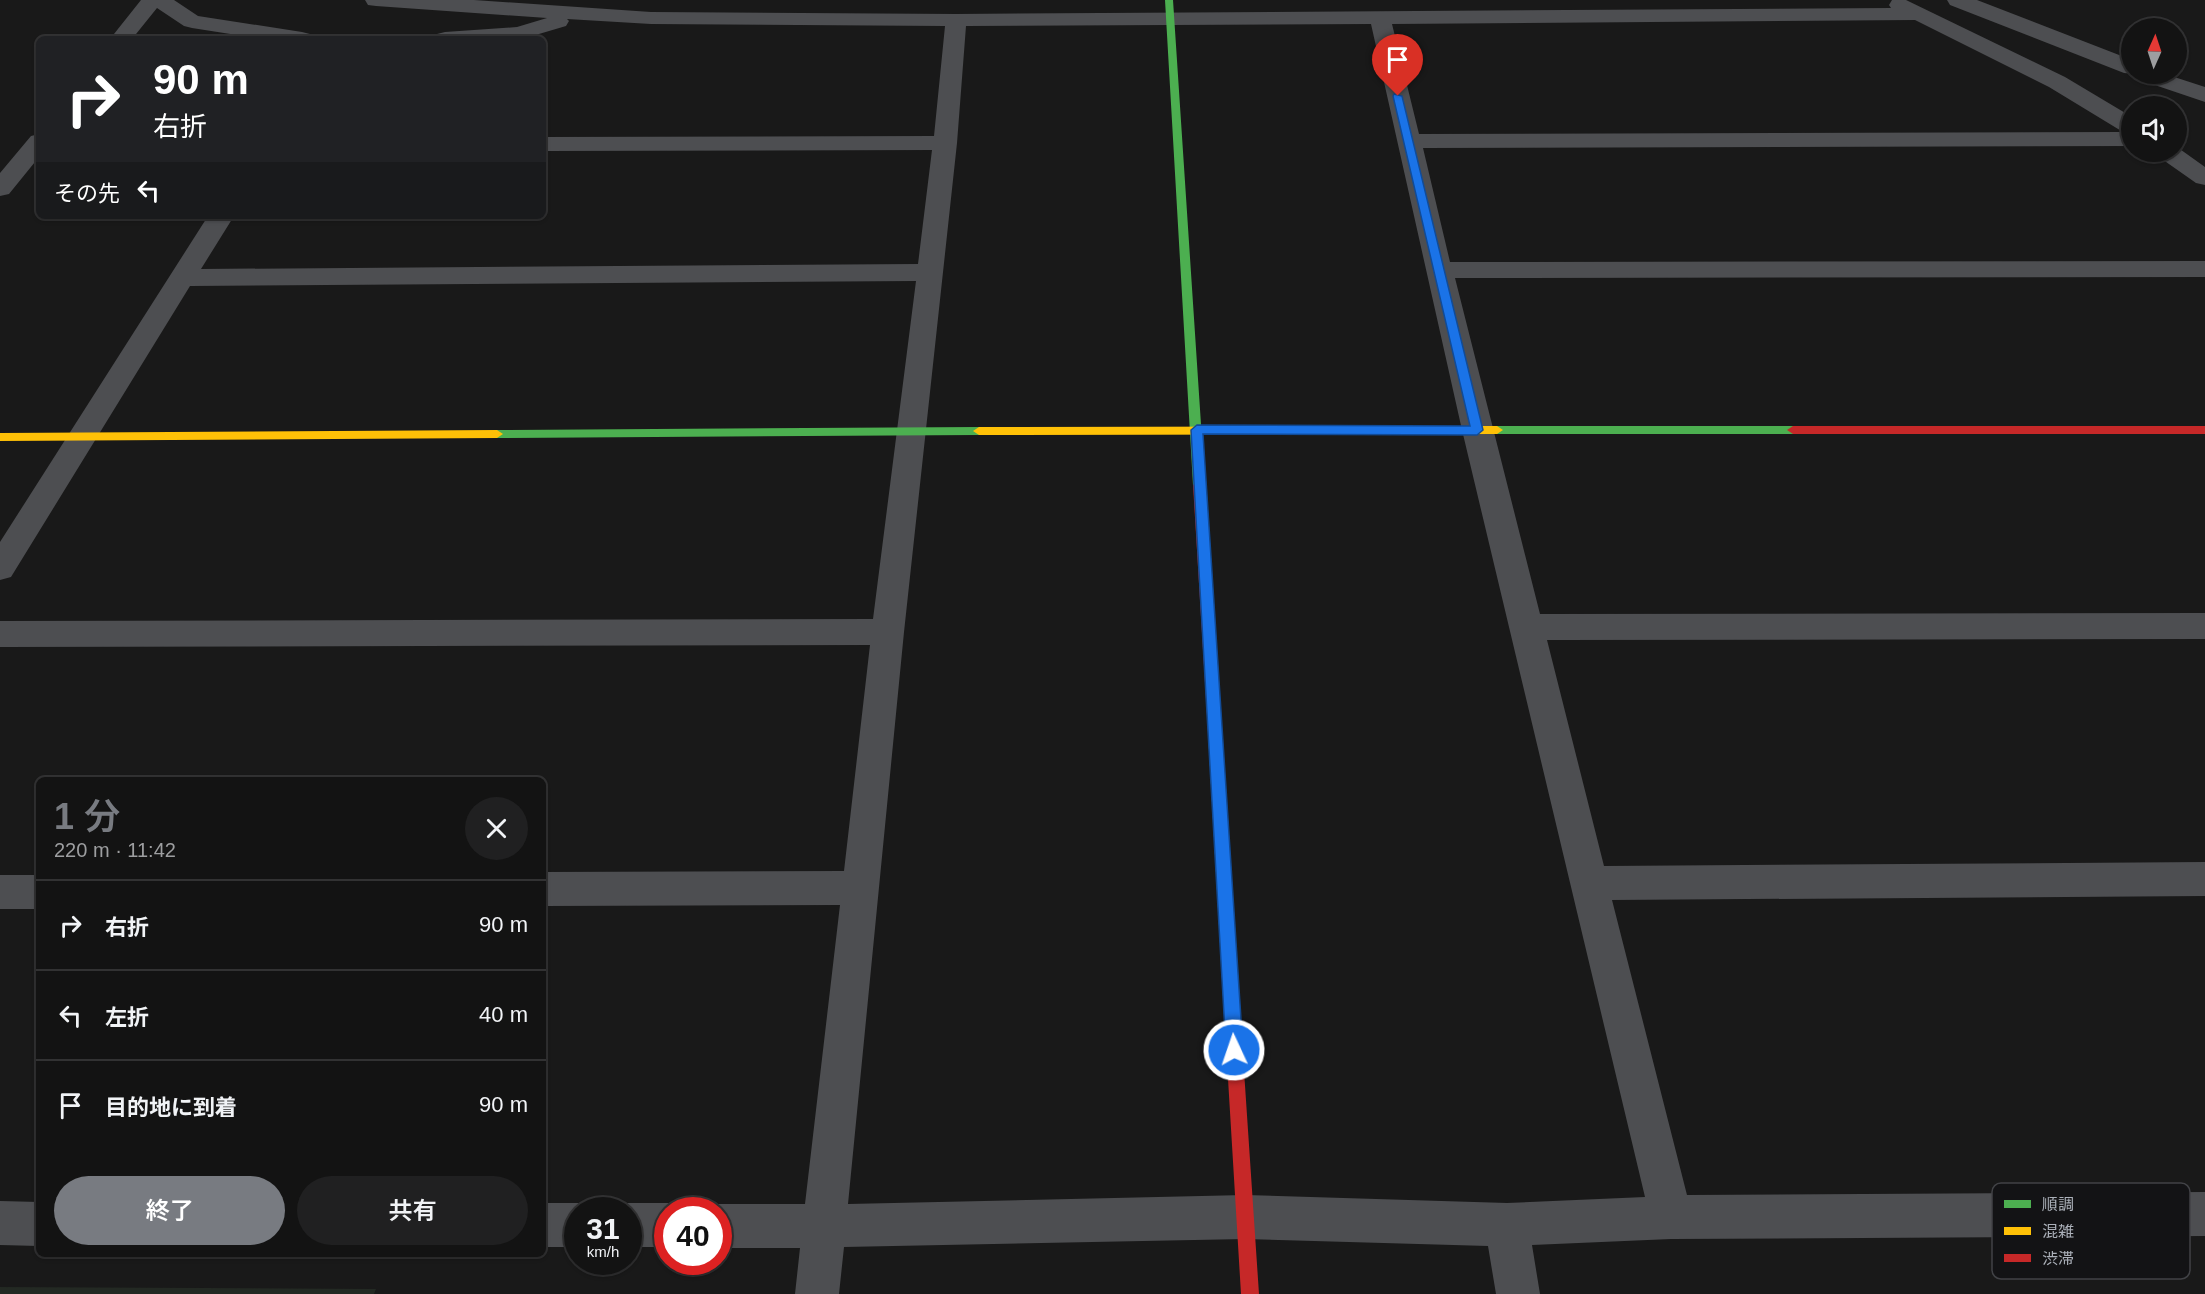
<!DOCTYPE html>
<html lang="ja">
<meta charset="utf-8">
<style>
:root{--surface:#131313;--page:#202021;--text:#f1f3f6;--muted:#9d9ea0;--line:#323233;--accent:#787b81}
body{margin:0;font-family:Helvetica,"Noto Sans JP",sans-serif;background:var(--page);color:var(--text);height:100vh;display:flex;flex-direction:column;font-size:22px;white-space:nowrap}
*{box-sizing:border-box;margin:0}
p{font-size:20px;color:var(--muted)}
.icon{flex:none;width:33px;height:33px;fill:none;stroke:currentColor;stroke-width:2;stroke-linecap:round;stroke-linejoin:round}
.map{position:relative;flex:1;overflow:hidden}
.panel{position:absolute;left:36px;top:777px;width:510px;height:480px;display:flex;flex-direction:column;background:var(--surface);border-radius:9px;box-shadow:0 2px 4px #0004,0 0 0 2px var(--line)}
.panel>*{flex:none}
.hud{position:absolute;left:36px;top:36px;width:510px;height:183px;border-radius:9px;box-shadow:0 2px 4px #0004,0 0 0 2px var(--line);background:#202124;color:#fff;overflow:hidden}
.needle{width:39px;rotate:3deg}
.buttons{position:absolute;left:2121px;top:18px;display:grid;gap:12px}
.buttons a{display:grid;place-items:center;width:66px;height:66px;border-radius:50%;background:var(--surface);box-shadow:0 2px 4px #0004,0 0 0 2px var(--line);font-size:30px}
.speed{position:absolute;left:564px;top:1197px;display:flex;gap:12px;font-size:30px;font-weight:700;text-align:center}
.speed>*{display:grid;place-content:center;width:78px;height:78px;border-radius:50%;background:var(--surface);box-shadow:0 2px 4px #0004,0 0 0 2px var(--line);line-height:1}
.speed small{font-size:15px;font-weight:400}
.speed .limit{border:9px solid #d22;background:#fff;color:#111}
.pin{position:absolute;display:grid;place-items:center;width:51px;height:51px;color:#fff;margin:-62px -26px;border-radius:50% 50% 50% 0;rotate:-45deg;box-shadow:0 0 6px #0007}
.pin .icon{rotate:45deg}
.me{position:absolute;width:66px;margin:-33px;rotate:357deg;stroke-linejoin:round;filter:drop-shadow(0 0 4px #0008)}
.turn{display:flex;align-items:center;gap:21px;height:126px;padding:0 18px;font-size:27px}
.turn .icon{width:78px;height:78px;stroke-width:2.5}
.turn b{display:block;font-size:42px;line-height:51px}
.then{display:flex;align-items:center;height:57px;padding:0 18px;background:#0003;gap:12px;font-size:22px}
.round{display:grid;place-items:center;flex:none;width:63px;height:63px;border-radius:32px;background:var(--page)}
.headline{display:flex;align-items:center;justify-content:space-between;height:102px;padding:0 18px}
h1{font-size:36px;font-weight:600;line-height:45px;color:var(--accent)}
.primary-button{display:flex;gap:12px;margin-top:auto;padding:12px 18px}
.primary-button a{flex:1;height:69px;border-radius:36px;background:var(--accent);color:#fff;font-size:24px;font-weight:600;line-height:69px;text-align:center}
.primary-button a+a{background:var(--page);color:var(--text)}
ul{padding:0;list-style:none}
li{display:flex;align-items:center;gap:18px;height:90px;padding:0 18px;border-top:2px solid var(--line)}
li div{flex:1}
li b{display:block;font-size:22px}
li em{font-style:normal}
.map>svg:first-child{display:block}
.green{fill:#232923}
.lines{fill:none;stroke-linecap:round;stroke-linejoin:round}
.street{fill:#4d4e51;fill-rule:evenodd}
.fast{fill:#4caf50;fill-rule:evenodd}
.slow{fill:#ffc107;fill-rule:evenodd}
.jam{fill:#c62828;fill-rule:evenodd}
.route{fill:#1a73e8;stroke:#114b97;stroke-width:1.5}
.key{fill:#131315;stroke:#414246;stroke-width:1.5}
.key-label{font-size:16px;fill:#abb0b9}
</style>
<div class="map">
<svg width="2205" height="1294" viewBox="0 0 2205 1294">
<rect width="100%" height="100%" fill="#191919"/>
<path class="green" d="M0,1287l376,2 -2,5h-374z"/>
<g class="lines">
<path class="street" d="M141,0h33l24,16 104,16 8,2 3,5h-51l-70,-11 -8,-2 -27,-18 -25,31h-22z
M365,0h109l177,12 305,2 935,-6 -2,-3 3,-5h14l159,77 67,40v29l-709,2 27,114 755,-1v16l-750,1 85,336 665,-1v26l-658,1 57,226 601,-4v34l-593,4 75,295 518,-3v44l-534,3 -139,6 8,49h-44l-8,-48 -243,-7 -401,8 -5,47h-44l5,-46h-82v-38h-15l15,-6h87l35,-299 -297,1v-34l301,-1 26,-226 -870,2v-26l873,-2 43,-338 -726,5 -179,291 -11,3v-38l208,-326h26l-33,53 717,-5 14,-114 -389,1v-14l391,-1 11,-110 -294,-2 -84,-5 2,2 -3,5 -44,13h-88l3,-5 8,-2 72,-5 30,-9 -171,-12 -8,-1zM1915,20l134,67 74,45 -704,2 -27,-110zM1371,24l91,406 183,767 -138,6 -262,-8 -397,9 56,-572 53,-489 9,-117z
M1947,0h30l155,60v14h33l40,13v15l-68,-23 -3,-5 -10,-1 -174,-68z
M39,134v23l-30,37 -9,2v-23l31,-37z
M2177,147l28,20v18l-9,-2 -37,-26 -3,-5h20z
M0,875h39v34h-39z
M0,1201l39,1v44l-39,-1z
M543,1203h35l15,7h-15v37h-35z
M628,1203h40l15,7h-15v37h-40v-37h-16z"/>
<path class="fast" d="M1165,0h8l32,485 -6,5 -6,-5z
M1497,426h296l6,4 -6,4h-296l-6,-4z
M979,427l6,4 -6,4 -482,3 -6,-4 6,-4z"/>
<path class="slow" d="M1497,426l6,4 -6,4 -518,1 -6,-4 6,-4z
M497,430l6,4 -6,4 -497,3v-8z
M1215,726l5,2 2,4 17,264 -2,5 -6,3 -6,-3 -2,-5 -15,-264 2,-4z"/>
<path class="jam" d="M1793,426h412v8h-412l-6,-4z
M1199,480l6,5 17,247 -2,4 -5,2 -5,-2 -2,-4 -15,-247z
M1231,988l6,3 2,5 20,298h-18l-18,-298 2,-5z"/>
</g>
<path class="route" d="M1394,94l8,2 81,334 -6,5 -274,-1 40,616 -3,6 -6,2 -5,-2 -3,-6 -35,-620 6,-5 273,1 -77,-330z"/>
<rect x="1992" y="1183" width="198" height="96" rx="9" class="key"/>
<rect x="2004" y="1200" width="27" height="8" fill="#4caf50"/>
<rect x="2004" y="1227" width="27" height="8" fill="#ffc107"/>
<rect x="2004" y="1254" width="27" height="8" fill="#c62828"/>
<g class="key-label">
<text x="2042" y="1210">順調</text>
<text x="2042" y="1237">混雑</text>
<text x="2042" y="1264">渋滞</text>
</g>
</svg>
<div class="buttons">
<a><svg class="needle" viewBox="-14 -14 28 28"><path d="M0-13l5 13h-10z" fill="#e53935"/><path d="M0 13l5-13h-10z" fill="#9d9ea0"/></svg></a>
<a><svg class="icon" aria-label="sound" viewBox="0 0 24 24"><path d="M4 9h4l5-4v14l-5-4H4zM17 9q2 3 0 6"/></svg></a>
</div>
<div class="speed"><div>31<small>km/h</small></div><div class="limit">40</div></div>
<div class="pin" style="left:1398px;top:96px;background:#d93025"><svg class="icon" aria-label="arrive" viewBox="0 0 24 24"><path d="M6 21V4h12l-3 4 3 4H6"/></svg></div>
<svg class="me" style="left:1234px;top:1050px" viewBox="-20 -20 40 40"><circle r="17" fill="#1a73e8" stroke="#fff" stroke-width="3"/><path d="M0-11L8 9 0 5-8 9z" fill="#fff"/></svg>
<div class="hud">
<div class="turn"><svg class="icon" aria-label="right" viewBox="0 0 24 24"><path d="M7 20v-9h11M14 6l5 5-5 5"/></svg><div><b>90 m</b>右折</div></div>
<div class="then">その先<svg class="icon" aria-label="left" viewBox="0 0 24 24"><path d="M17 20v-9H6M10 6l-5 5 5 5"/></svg></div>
</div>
<section class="panel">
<div class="headline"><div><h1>1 分</h1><p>220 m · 11:42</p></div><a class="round"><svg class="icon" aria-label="close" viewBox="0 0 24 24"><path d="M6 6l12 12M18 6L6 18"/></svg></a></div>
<ul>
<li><svg class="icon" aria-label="right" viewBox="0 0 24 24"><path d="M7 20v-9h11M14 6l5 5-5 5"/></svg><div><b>右折</b></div><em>90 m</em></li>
<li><svg class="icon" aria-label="left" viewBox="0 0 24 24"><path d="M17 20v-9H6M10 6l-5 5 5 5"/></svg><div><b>左折</b></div><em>40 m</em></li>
<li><svg class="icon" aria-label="arrive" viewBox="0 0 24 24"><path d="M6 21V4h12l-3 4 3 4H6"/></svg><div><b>目的地に到着</b></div><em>90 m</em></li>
</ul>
<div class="primary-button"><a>終了</a><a>共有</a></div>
</section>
</div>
